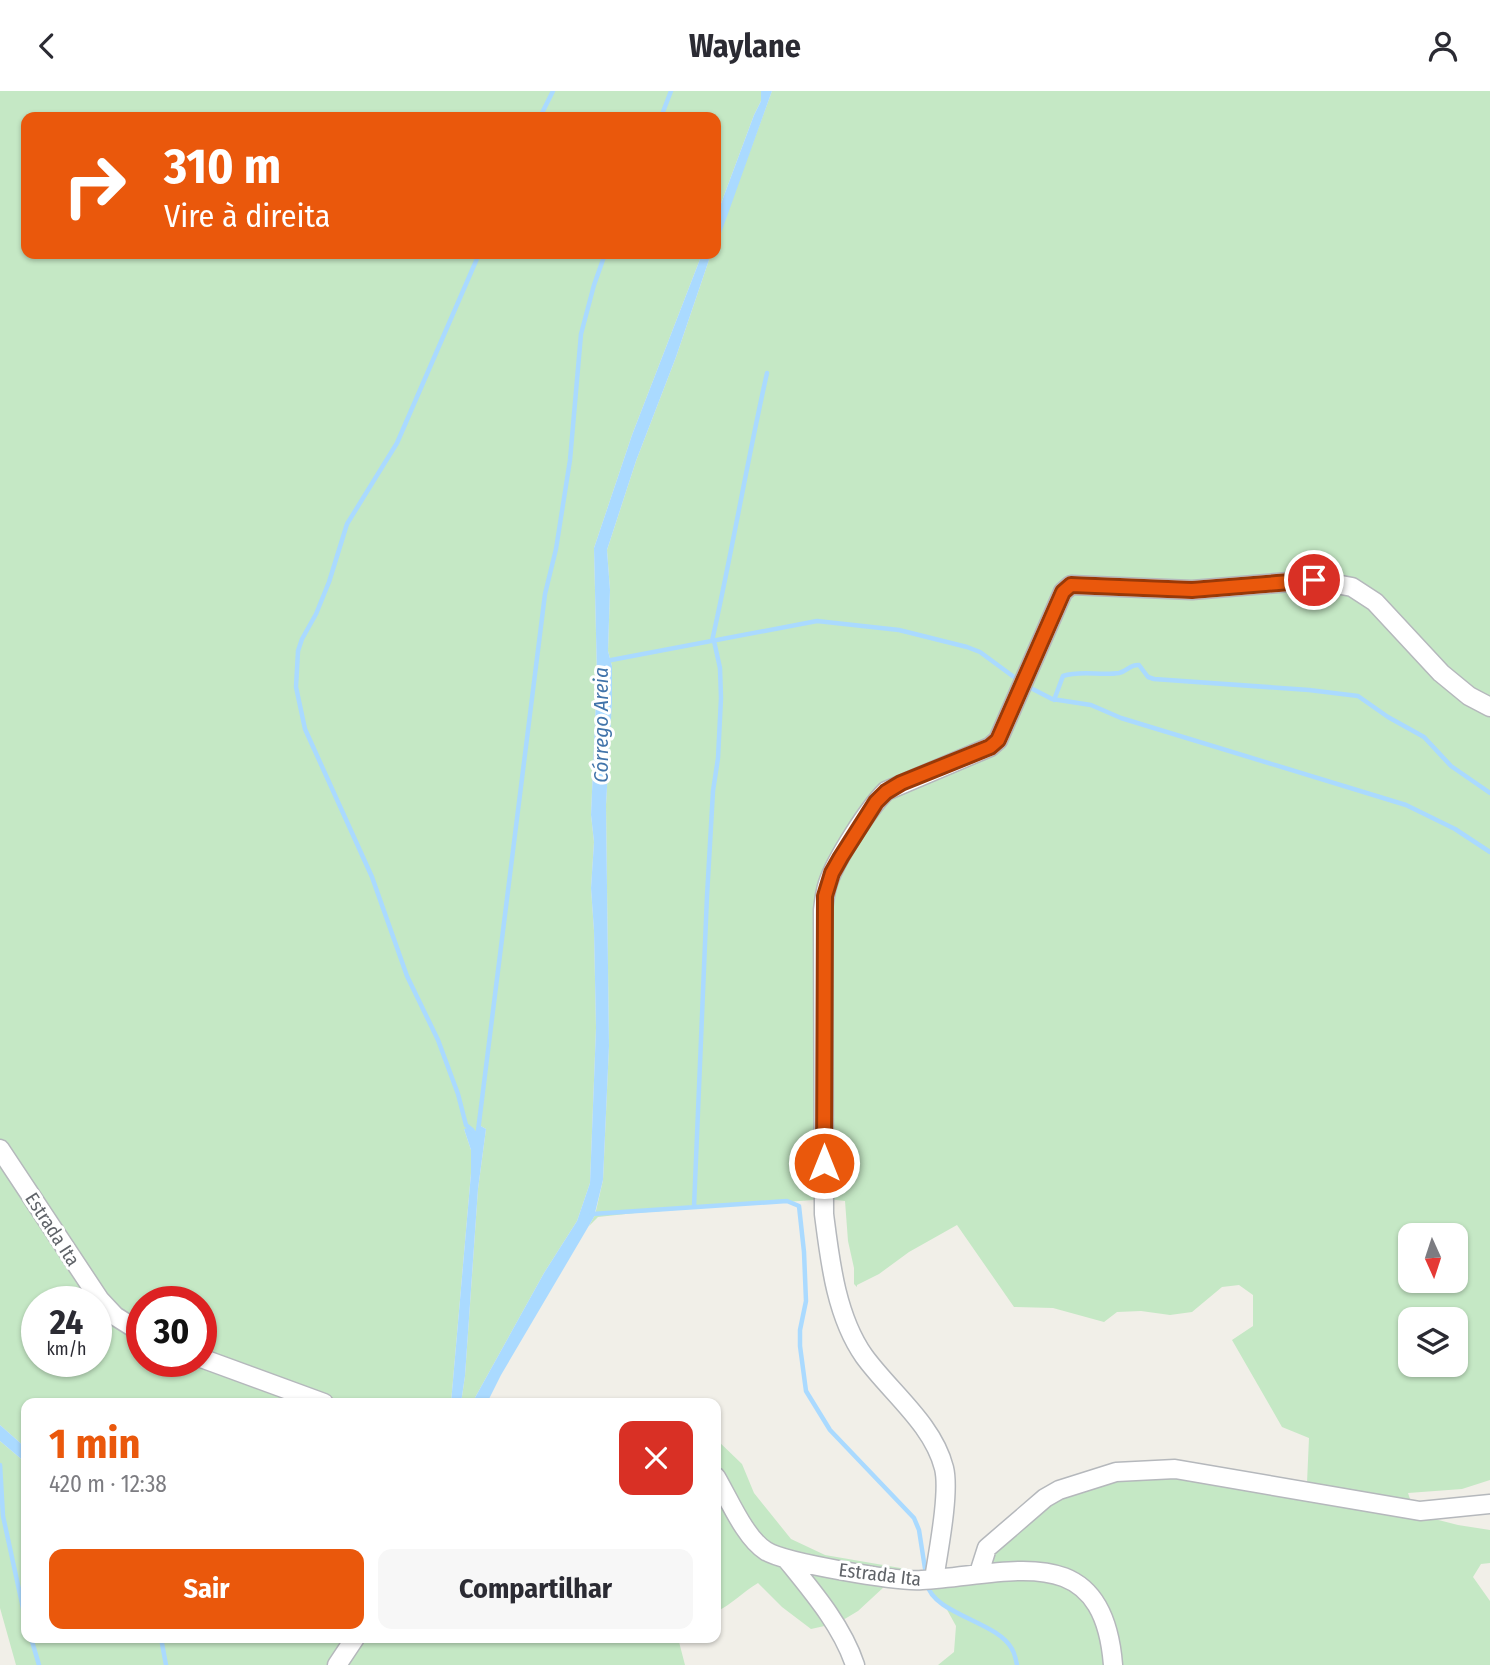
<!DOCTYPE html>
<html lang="pt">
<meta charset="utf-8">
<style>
:root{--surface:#fff;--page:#f7f7f7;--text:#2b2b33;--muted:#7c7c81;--accent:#ea580c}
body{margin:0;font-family:"Fira Sans Condensed",sans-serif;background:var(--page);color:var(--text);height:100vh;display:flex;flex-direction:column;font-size:26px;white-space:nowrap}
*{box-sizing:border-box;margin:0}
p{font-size:23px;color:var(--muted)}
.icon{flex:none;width:38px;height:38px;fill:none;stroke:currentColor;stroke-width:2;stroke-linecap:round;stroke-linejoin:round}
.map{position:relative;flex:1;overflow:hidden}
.panel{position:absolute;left:21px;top:1307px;width:700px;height:245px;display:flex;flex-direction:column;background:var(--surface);border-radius:14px;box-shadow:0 2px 5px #0004}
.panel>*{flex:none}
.hud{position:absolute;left:21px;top:21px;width:700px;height:147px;border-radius:14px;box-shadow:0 2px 5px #0004;background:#ea580c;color:#fff;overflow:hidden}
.needle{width:46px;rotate:177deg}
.buttons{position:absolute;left:1398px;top:1132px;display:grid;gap:14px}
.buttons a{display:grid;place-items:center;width:70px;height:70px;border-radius:14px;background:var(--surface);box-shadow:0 2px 5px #0004;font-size:35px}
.speed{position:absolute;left:21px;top:1195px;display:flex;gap:14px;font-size:35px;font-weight:700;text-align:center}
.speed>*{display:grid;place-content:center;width:91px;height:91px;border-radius:50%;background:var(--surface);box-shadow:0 2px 5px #0004;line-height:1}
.speed small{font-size:18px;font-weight:400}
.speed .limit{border:10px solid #d22;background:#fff;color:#111}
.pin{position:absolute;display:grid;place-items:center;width:60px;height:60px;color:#fff;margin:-30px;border:4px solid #fff;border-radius:50%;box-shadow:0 2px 7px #0007}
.me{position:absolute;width:77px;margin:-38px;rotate:0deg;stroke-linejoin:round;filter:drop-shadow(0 0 5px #0008)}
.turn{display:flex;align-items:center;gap:24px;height:147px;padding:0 28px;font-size:32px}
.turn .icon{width:91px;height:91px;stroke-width:2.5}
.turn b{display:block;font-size:49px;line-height:60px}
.round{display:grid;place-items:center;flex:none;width:74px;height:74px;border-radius:14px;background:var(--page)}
.summary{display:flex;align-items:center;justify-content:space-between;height:119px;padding:0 28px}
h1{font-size:42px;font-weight:700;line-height:52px;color:var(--accent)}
.button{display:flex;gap:14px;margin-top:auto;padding:14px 28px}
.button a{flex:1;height:80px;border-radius:14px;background:var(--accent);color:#fff;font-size:28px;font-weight:700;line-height:80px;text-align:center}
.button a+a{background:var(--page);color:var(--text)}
header{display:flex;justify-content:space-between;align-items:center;height:91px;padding:0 28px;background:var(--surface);font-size:32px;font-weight:700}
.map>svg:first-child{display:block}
.green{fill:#c5e8c5;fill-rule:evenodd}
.water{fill:#aadaff}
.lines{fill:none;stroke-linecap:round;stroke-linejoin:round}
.stream{stroke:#aadaff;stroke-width:4.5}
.minor-casing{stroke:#b5b8bc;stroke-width:21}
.minor{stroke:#fff;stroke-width:18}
.route-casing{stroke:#983908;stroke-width:18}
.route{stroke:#ea580c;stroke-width:12}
.labels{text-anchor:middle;stroke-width:6;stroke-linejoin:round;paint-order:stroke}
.street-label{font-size:19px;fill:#5f6368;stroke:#fff}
.water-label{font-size:21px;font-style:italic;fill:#4174aa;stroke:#fff}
</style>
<header><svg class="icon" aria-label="back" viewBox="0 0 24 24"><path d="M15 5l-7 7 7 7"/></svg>Waylane<svg class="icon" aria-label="person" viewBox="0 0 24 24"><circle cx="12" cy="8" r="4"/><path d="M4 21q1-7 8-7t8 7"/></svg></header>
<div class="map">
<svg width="1490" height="1574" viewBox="0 0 1490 1574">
<rect width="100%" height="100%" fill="#f1efe8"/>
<path class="green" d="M0,0h761v10l-7,14 -38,102v-100h-690v137h676l-70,181 -38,113 3,129 -6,138 3,27 -3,46 3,43 2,97 -6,155 -13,38 -33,52 -72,130h-11l4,-27 13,-187 8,-60 -7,-4 -3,6 -12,-2 7,21v23l-20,230h-425v45l-26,-23zM37,1211h59v59h-59zM142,1211h59v59h-59z
M772,0h718v1389l-28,9 -54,4 7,21 43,11 32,5v33l-9,1 -8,13 17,24v64h-552l16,-13 2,-26 -11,-20 -21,-22 -39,2 -27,25 -20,12 -27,6 -29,-22 -24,-24c-15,9 -27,22 -42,29v-173l26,25 12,29 37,46 34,16 116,20 24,-1 89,-78 49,-26 27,-8 62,4 115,17 2,-45 -27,-11 -50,-87 21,-14v-31l-14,-10 -17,2 -30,25 -22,3 -29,-4 -24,1 -13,10 -51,-14 -39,-1 -57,-82 -48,27 -30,22 -22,11v2l-3,-3v-16l-6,-27 -3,-40 -18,-2 -192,14 -37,4 -9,9 6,-11 8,-35 6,-134 -3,-241 6,-106v-33l-4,-15 2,-61 -3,-40 29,-89 40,-104 35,-103h5v-7l11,-34zM1410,1144h46v46h-46zM1410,1228h46v46h-46z
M0,1350l26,22v175h652l7,27h-669l-16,-57z"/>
<path class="water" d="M761,0h11l-56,156v-30l38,-102 7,-14z
M702,163h9l-35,103 -40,104 -29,89 3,40 -2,61 4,15v37l-6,102 3,241 -6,134 -9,37 -93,158 -14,28h-15l72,-130 33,-52 13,-38 6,-155 -2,-97 -3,-43 3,-46 -3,-27 6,-138 -3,-129 38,-113z
M479,1034l7,4 -8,60 -13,187 -4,27h-10l20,-230v-23l-7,-21 6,-2 6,4z
M0,1334l26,23v15l-26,-22z"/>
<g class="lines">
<path class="stream" d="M540,26l13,-26
M661,26l10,-26
M712,550c20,-89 35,-179 55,-268
M606,570l211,-40 82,9 68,17 13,5 38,28
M1025,594l27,14 39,6 30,13 285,87 49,24 35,23
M1054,609l9,-24c18,-6 38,0 56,-3 9,-2 11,-9 20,-8l9,12 6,2 155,11 49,6 30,21 36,20 27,29 39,27
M472,1039l-6,-5 -8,-31 -20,-54 -31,-64 -35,-99 -67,-148 -9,-42 2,-36 4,-12 14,-25 13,-32 18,-58 50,-81 82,-189
M478,1040l67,-537 11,-45 14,-89 11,-126 13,-49 11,-31
M694,1116l13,-311 6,-105 5,-33 3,-60 -1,-30 -6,-27
M592,1123l195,-13 12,5 5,46 2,49 -6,29v16l6,45 24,39 84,88 5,12 7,45
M0,1374l3,51 23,106
M927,1493c7,31 70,37 85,65 3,5 4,11 5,16
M31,1547l8,27
M161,1547l5,27"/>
<defs>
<path id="minor" d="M0,1058l100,151 15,16 27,17
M201,1267l123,45
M716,1386c13,22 29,61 50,74 19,12 132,31 156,29 88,-5 181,-43 191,85
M787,1469c26,32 55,66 68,105
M979,1482l8,-25 58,-50 14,-8 57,-18 59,-3 245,42 70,-7
M934,1488c4,-26 16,-87 10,-111 -11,-44 -54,-76 -80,-112 -28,-40 -34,-95 -40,-142l-1,-304c1,-9 2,-18 5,-27 8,-24 40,-74 58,-92l104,-44 8,-7 65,-148 8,-7 121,5 122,-10 38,7 23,15 66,71 28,23 21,11
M337,1574l18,-27"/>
</defs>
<use href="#minor" class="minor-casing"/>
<use href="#minor" class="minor"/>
</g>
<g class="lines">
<defs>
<path id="route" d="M824,1072l1,-267 7,-23 9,-16 35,-55 10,-10 15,-9 89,-36 8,-7 65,-148 8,-7 121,5 122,-10"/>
</defs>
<use href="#route" class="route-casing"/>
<use href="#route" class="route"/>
</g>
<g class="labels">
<g class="street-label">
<text transform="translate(53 1138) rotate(57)" y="7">Estrada Ita</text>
<text transform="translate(880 1483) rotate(7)" y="7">Estrada Ita</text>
</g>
<g class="water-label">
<text transform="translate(601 634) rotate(-90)" y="7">Córrego Areia</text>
</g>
</g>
</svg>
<div class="buttons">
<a><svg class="needle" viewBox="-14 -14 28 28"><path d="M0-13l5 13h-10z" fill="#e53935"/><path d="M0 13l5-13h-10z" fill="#7c7c81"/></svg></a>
<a><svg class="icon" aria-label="layers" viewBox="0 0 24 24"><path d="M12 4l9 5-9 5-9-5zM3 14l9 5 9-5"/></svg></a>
</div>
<div class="speed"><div>24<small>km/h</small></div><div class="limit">30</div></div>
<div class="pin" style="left:1314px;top:489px;background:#d93025"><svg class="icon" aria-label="arrive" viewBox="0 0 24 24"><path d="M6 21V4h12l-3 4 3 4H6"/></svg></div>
<svg class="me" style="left:824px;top:1072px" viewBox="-20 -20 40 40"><circle r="17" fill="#ea580c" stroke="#fff" stroke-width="3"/><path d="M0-11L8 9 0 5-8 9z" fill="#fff"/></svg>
<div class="hud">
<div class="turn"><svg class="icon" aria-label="right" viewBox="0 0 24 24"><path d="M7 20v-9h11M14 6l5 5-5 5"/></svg><div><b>310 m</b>Vire à direita</div></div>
</div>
<section class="panel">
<div class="summary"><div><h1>1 min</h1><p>420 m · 12:38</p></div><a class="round" style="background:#d93025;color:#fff"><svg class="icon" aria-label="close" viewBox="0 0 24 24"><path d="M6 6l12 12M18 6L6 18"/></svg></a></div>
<div class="button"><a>Sair</a><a>Compartilhar</a></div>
</section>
</div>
